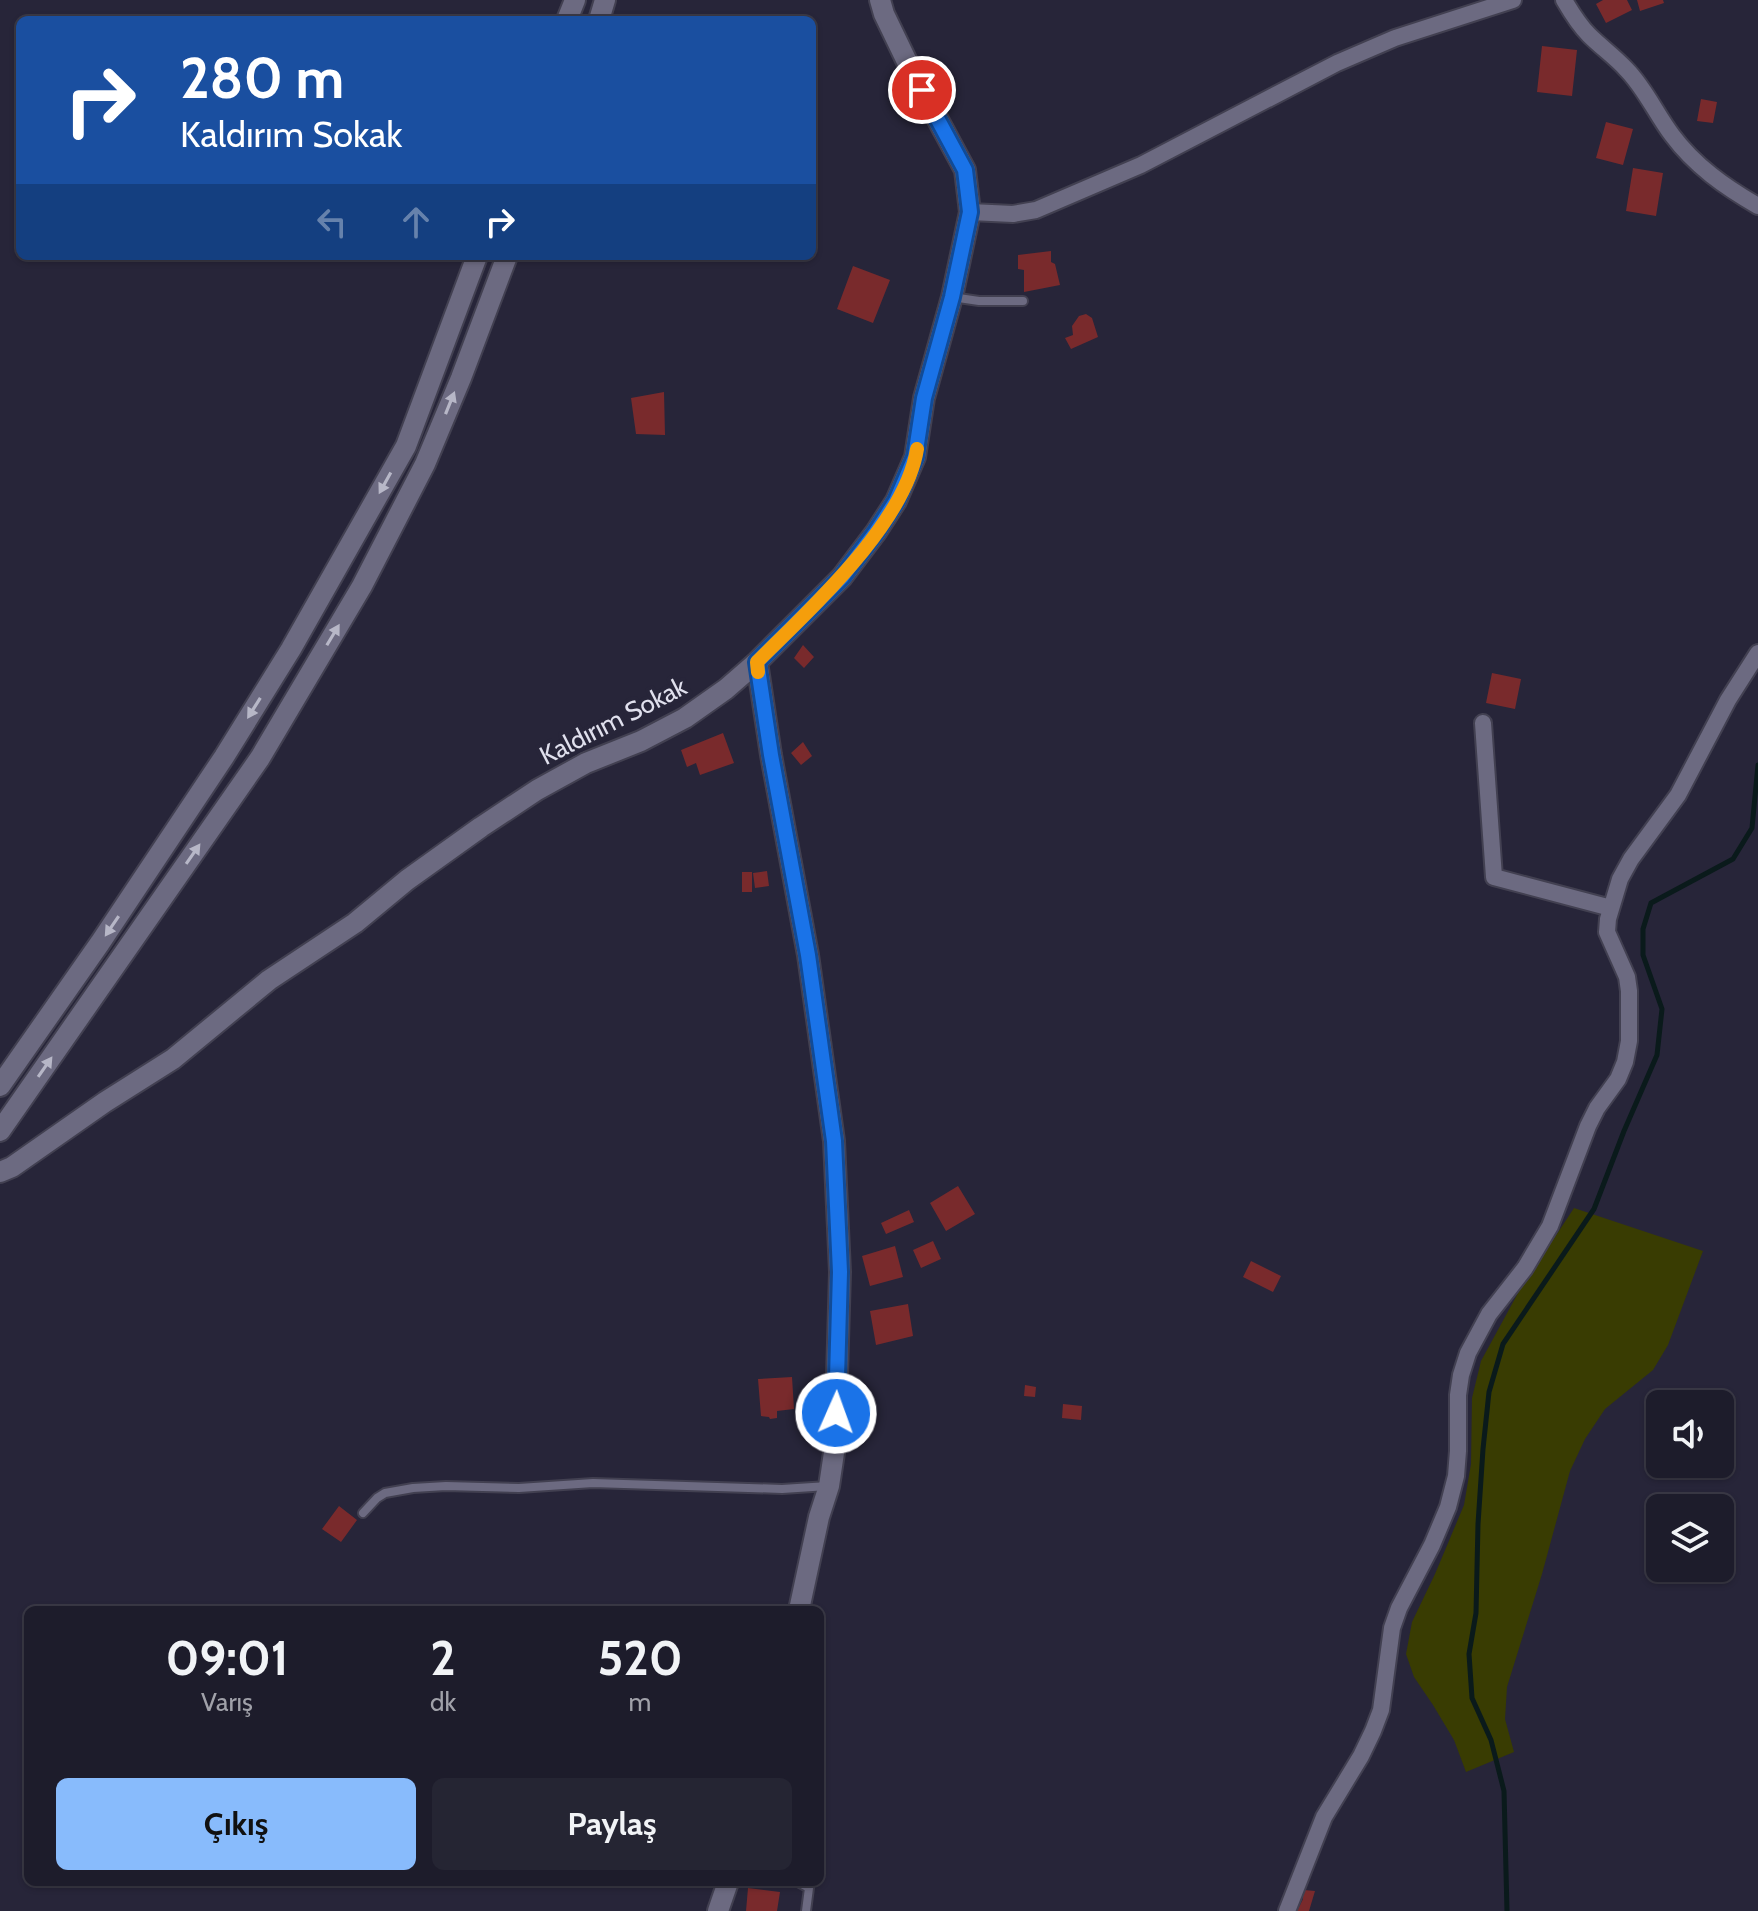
<!DOCTYPE html>
<html lang="tr">
<meta charset="utf-8">
<style>
:root{--surface:#1d1c2b;--page:#252533;--text:#f1f3f6;--muted:#a0a1a9;--line:#3b3a47;--accent:#88bbfc}
body{margin:0;font-family:Cabin,sans-serif;background:var(--page);color:var(--text);height:100vh;display:flex;flex-direction:column;font-size:30px;white-space:nowrap}
*{box-sizing:border-box;margin:0}
p{font-size:26px;color:var(--muted)}
.icon{flex:none;width:44px;height:44px;fill:none;stroke:currentColor;stroke-width:2;stroke-linecap:round;stroke-linejoin:round}
.map{position:relative;flex:1;overflow:hidden}
.details{position:absolute;left:24px;top:1606px;width:800px;height:280px;display:flex;flex-direction:column;background:var(--surface);border-radius:12px;box-shadow:0 2px 6px #0004,0 0 0 2px var(--line)}
.details>*{flex:none}
.guide{position:absolute;left:16px;top:16px;width:800px;height:244px;border-radius:12px;box-shadow:0 2px 6px #0004,0 0 0 2px var(--line);background:#1a4fa0;color:#fff;overflow:hidden}
.controls{position:absolute;left:1646px;top:1390px;display:grid;gap:16px}
.controls a{display:grid;place-items:center;width:88px;height:88px;border-radius:12px;background:var(--surface);box-shadow:0 2px 6px #0004,0 0 0 2px var(--line);font-size:40px}
.pin{position:absolute;display:grid;place-items:center;width:68px;height:68px;color:#fff;margin:-34px;border:4px solid #fff;border-radius:50%;box-shadow:0 2px 8px #0007}
.me{position:absolute;width:88px;margin:-44px;rotate:2deg;stroke-linejoin:round;filter:drop-shadow(0 0 6px #0008)}
.turn{display:flex;align-items:center;gap:28px;height:168px;padding:0 32px;font-size:36px}
.turn .icon{width:104px;height:104px;stroke-width:2.5}
.turn b{display:block;font-size:56px;line-height:68px}
.lanes{display:flex;align-items:center;height:76px;padding:0 32px;background:#0003;justify-content:center;gap:40px;direction:ltr}
.lanes .off{opacity:.35}
.eta{display:flex;justify-content:space-evenly;align-items:center;height:136px;text-align:center}
.eta b{font-size:48px;font-weight:700;line-height:56px}
.action{display:flex;gap:16px;margin-top:auto;padding:16px 32px}
.action a{flex:1;height:92px;border-radius:12px;background:var(--accent);color:#111;font-size:32px;font-weight:700;line-height:92px;text-align:center}
.action a+a{background:var(--page);color:var(--text)}
.map>svg:first-child{display:block}
.green{fill:#393c02}
.lines{fill:none;stroke-linecap:round;stroke-linejoin:round}
.stream{stroke:#0a1a1b;stroke-width:5}
.building{fill:#792a2c}
.service-casing{stroke:#424051;stroke-width:12}
.minor-casing{stroke:#424051;stroke-width:20}
.tertiary-casing{stroke:#424051;stroke-width:24}
.service{stroke:#6c6a81;stroke-width:8}
.minor{stroke:#6c6a81;stroke-width:16}
.tertiary{stroke:#6c6a81;stroke-width:20}
.oneway{fill:#b7b7c7}
.route-casing{stroke:#114b97;stroke-width:20}
.route{stroke:#1a73e8;stroke-width:14}
.slow{stroke:#f59e0b;stroke-width:14}
.labels{text-anchor:middle;stroke-width:8;stroke-linejoin:round;paint-order:stroke}
.street-label{font-size:26px;fill:#e0e0ed;stroke:#272539}
</style>
<div class="map">
<svg width="1758" height="1911" viewBox="0 0 1758 1911">
<rect width="100%" height="100%" fill="#272539"/>
<path class="green" d="M1574,1208l129,43 -35,94 -15,25 -48,39 -20,30 -15,32 -28,103 -35,113 -2,32 9,33 -48,20 -12,-32 -21,-35 -19,-28 -8,-23 6,-32 23,-48 29,-69 7,-41 1,-66 9,-37 37,-68z"/>
<g class="lines">
<path class="stream" d="M1507,1911l-3,-120 -13,-51 -19,-42 -3,-44 7,-41 2,-89 5,-75 6,-57 14,-48 91,-135 30,-78 33,-76 5,-46 -19,-54v-26l8,-26 82,-44 19,-31 6,-63"/>
</g>
<path class="building" d="M1603,0h24l5,10 -26,13 -10,-19z
M1637,0h26l1,3 -24,8z
M1542,46l35,4 -5,46 -35,-4z
M1701,99l16,3 -4,21 -16,-2z
M1606,122l27,7 -10,36 -27,-7z
M1633,168l30,5 -7,43 -30,-5z
M1051,251v11l4,2 5,21 -36,7v-22l-6,-1v-14z
M853,266l37,14 -17,43 -36,-14z
M1086,314l6,4 6,19 -27,12 -6,-11 8,-3 -1,-9 7,-10z
M664,392l1,43 -29,-1 -5,-36z
M803,645l11,12 -10,11 -10,-10z
M1492,673l29,6 -6,30 -29,-6z
M723,733l11,30 -34,12 -4,-12 -9,4 -6,-17z
M803,742l9,14 -11,9 -10,-12z
M767,871l2,15 -14,2 -2,-15z
M742,872h10v20h-10z
M958,1186l17,28 -29,17 -16,-28z
M909,1210l5,12 -28,12 -5,-11z
M933,1241l8,18 -20,9 -8,-18z
M895,1246l8,31 -33,9 -8,-30z
M1251,1261l30,15 -8,16 -30,-15z
M908,1304l5,32 -37,9 -6,-34z
M792,1377l2,32 -17,2v7l-7,1 -1,-2 -8,-1 -3,-37z
M1025,1385l11,2 -1,10 -11,-1z
M1063,1404l19,2 -1,14 -19,-2z
M339,1506l18,14 -16,22 -19,-13z
M748,1888l32,4 -3,19h-31z
M1304,1890l11,1 -6,20h-12l6,-12 -2,-7z"/>
<g class="lines">
<defs>
<path id="service" d="M952,297l27,4h44
M363,1513l14,-15 8,-5 28,-5 33,-2 73,2 74,-5 189,6 46,-3
M798,1882l11,6 -3,23"/>
<path id="minor" d="M1564,0c7,12 15,25 25,35 12,12 26,22 37,34 19,19 30,45 46,66 23,31 53,52 86,71
M970,212l43,2 23,-4 105,-45 196,-102 58,-25 118,-38
M1483,723l11,154 117,31
M1287,1911l37,-94 37,-61 12,-25 8,-21 11,-82 7,-20 33,-63 16,-38 8,-31 2,-25v-56l3,-20 7,-22 21,-39 36,-46 25,-42 38,-100 9,-18 21,-29 7,-17 4,-21v-50l-2,-14 -20,-45 1,-13 12,-40 11,-20 47,-64 50,-95 30,-47"/>
<path id="tertiary" d="M567,20l8,-20
M599,20l6,-20
M757,662l14,93 37,200 26,186 6,131 -5,174 -6,40 -10,31 -20,93
M0,1086l100,-143 124,-186 67,-108 115,-203 71,-190
M0,1131l260,-373 102,-172 63,-122 36,-86 46,-122
M0,1172l12,-5 93,-65 68,-43 96,-79 86,-57 52,-43 74,-53 56,-37 49,-27 55,-22 44,-23 41,-29 31,-27 85,-85 34,-45 20,-31 19,-44 9,-59 28,-101 18,-85 -5,-42 -55,-102 -26,-54 -4,-14
M718,1911l10,-29"/>
</defs>
<use href="#service" class="service-casing"/>
<use href="#minor" class="minor-casing"/>
<use href="#tertiary" class="tertiary-casing"/>
<use href="#service" class="service"/>
<use href="#minor" class="minor"/>
<use href="#tertiary" class="tertiary"/>
</g>
<defs><path id="oneway-solid" d="M-6-.8H1V-3.2L6.5 0L1 3.2V.8H-6Z" transform="scale(2)"/></defs>
<g class="oneway">
<use href="#oneway-solid" transform="translate(450 403) rotate(-68)"/>
<use href="#oneway-solid" transform="translate(385 483) rotate(119)"/>
<use href="#oneway-solid" transform="translate(333 635) rotate(-59)"/>
<use href="#oneway-solid" transform="translate(254 708) rotate(122)"/>
<use href="#oneway-solid" transform="translate(193 854) rotate(-55)"/>
<use href="#oneway-solid" transform="translate(112 926) rotate(124)"/>
<use href="#oneway-solid" transform="translate(45 1067) rotate(-55)"/>
</g>
<g class="lines">
<defs>
<path id="route" d="M836,1413l4,-141 -6,-131 -26,-186 -37,-200 -14,-93 85,-85 34,-45 20,-31 19,-44 9,-59 28,-101 18,-85 -5,-42 -43,-80"/>
</defs>
<use href="#route" class="route-casing"/>
<use href="#route" class="route"/>
<path class="slow" d="M758,672l-1,-10c52,-52 148,-138 160,-213"/>
</g>
<g class="labels">
<g class="street-label">
<text transform="translate(613 721) rotate(-27)" y="9">Kaldırım Sokak</text>
</g>
</g>
</svg>
<div class="controls">
<a><svg class="icon" aria-label="sound" viewBox="0 0 24 24"><path d="M4 9h4l5-4v14l-5-4H4zM17 9q2 3 0 6"/></svg></a>
<a><svg class="icon" aria-label="layers" viewBox="0 0 24 24"><path d="M12 4l9 5-9 5-9-5zM3 14l9 5 9-5"/></svg></a>
</div>
<div class="pin" style="left:922px;top:90px;background:#d93025"><svg class="icon" aria-label="arrive" viewBox="0 0 24 24"><path d="M6 21V4h12l-3 4 3 4H6"/></svg></div>
<svg class="me" style="left:836px;top:1413px" viewBox="-20 -20 40 40"><circle r="17" fill="#1a73e8" stroke="#fff" stroke-width="3"/><path d="M0-11L8 9 0 5-8 9z" fill="#fff"/></svg>
<div class="guide">
<div class="turn"><svg class="icon" aria-label="right" viewBox="0 0 24 24"><path d="M7 20v-9h11M14 6l5 5-5 5"/></svg><div><b>280 m</b>Kaldırım Sokak</div></div>
<div class="lanes"><svg class="icon off" aria-label="left" viewBox="0 0 24 24"><path d="M17 20v-9H6M10 6l-5 5 5 5"/></svg><svg class="icon off" aria-label="ahead" viewBox="0 0 24 24"><path d="M12 20V5M6 11l6-6 6 6"/></svg><svg class="icon" aria-label="right" viewBox="0 0 24 24"><path d="M7 20v-9h11M14 6l5 5-5 5"/></svg></div>
</div>
<section class="details">
<div class="eta">
<div><b>09:01</b><p>Varış</p></div>
<div><b>2</b><p>dk</p></div>
<div><b>520</b><p>m</p></div>
</div>
<div class="action"><a>Çıkış</a><a>Paylaş</a></div>
</section>
</div>
